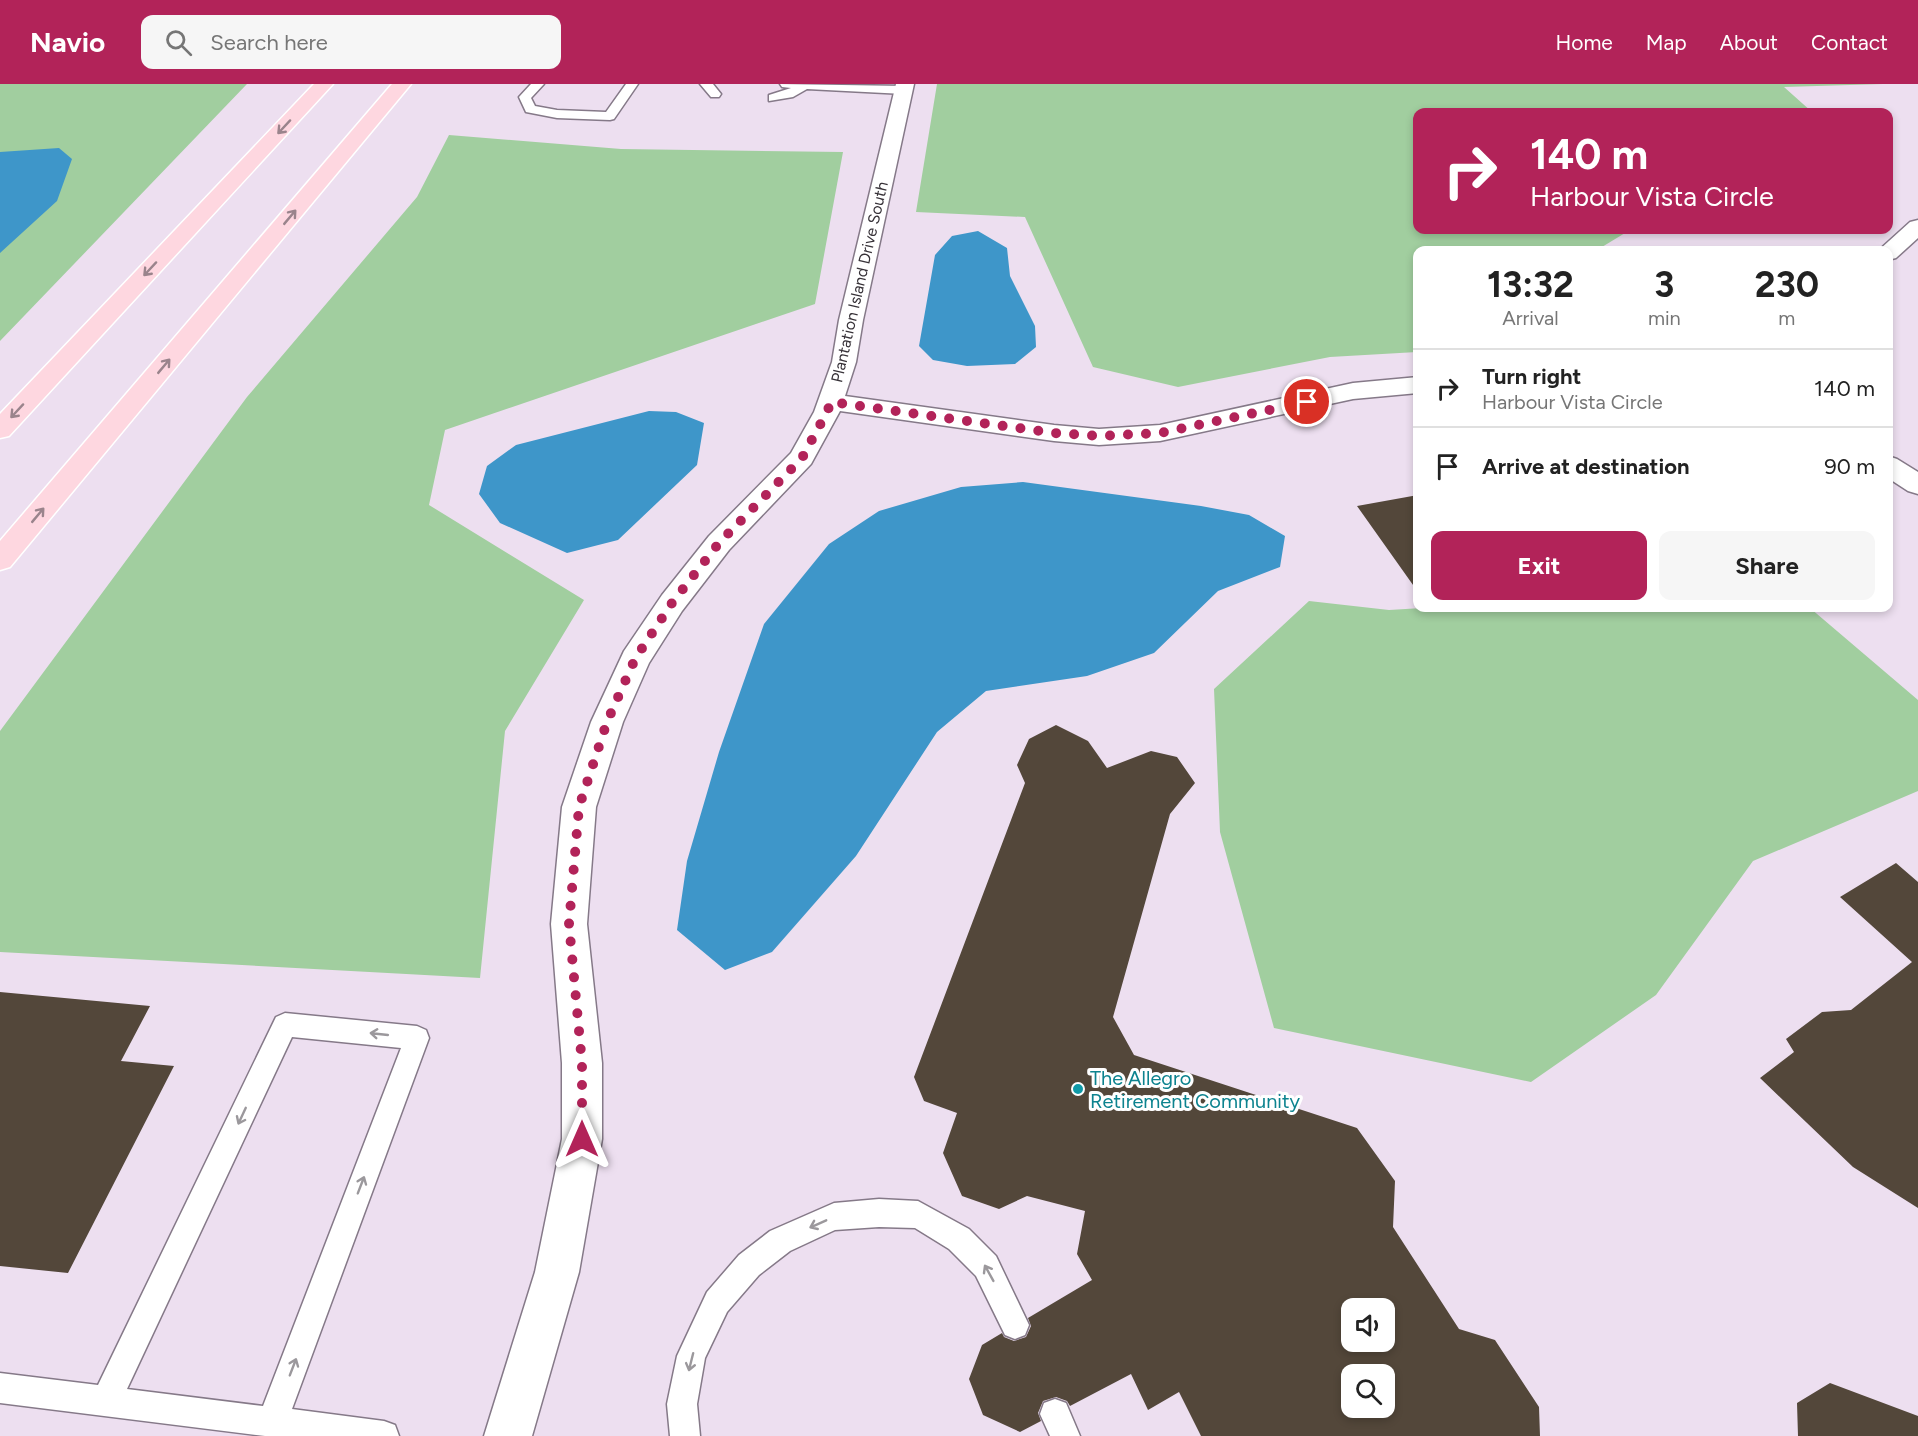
<!DOCTYPE html>
<style>
:root{--surface:#fff;--page:#f6f6f6;--text:#222;--muted:#767676;--line:#e0e0e0;--accent:#b22359}
body{margin:0;font-family:Figtree,sans-serif;background:var(--page);color:var(--text);height:100vh;display:flex;flex-direction:column;font-size:22px;white-space:nowrap}
*{box-sizing:border-box;margin:0}
p{font-size:20px;color:var(--muted)}
.icon{flex:none;width:33px;height:33px;fill:none;stroke:currentColor;stroke-width:2;stroke-linecap:round;stroke-linejoin:round}
.map{position:relative;flex:1;overflow:hidden}
.panel{position:absolute;left:1413px;top:162px;width:480px;height:366px;display:flex;flex-direction:column;background:var(--surface);border-radius:12px;box-shadow:0 3px 9px #0003}
.panel>*{flex:none}
.hud{position:absolute;left:1413px;top:24px;width:480px;height:126px;border-radius:12px;box-shadow:0 3px 9px #0003;background:#b22359;color:#fff;overflow:hidden}
.fabs{position:absolute;left:1341px;top:1214px;display:grid;gap:12px}
.fabs a{display:grid;place-items:center;width:54px;height:54px;border-radius:12px;background:var(--surface);box-shadow:0 3px 9px #0003;font-size:30px}
.pin{position:absolute;display:grid;place-items:center;width:51px;height:51px;color:#fff;margin:-26px;border:3px solid #fff;border-radius:50%;box-shadow:0 2px 6px #0007}
.me{position:absolute;width:66px;margin:-33px;rotate:0deg;stroke-linejoin:round;filter:drop-shadow(0 0 4px #0008)}
.turn{display:flex;align-items:center;gap:21px;height:126px;padding:0 18px;font-size:27px}
.turn .icon{width:78px;height:78px;stroke-width:2.5}
.turn b{display:block;font-size:42px;line-height:51px}
.eta{display:flex;justify-content:space-evenly;align-items:center;height:102px;text-align:center}
.eta b{font-size:36px;font-weight:700;line-height:42px}
.button{display:flex;gap:12px;margin-top:auto;padding:12px 18px}
.button a{flex:1;height:69px;border-radius:12px;background:var(--accent);color:#fff;font-size:24px;font-weight:700;line-height:69px;text-align:center}
.button a+a{background:var(--page);color:var(--text)}
ul{padding:0;list-style:none}
li{display:flex;align-items:center;gap:18px;height:78px;padding:0 18px;border-top:2px solid var(--line)}
li div{flex:1}
li b{display:block;font-size:22px}
li em{font-style:normal}
header{display:flex;align-items:center;gap:36px;box-sizing:border-box;height:84px;padding:0 30px;background:var(--accent);color:#fff}
header strong{font-size:28px}
nav{display:flex;gap:33px;margin-inline-start:auto;font-size:21px}
.search{width:420px;height:54px;background:var(--page);display:flex;align-items:center;gap:15px;box-sizing:border-box;padding:0 21px;border-radius:12px;color:var(--muted);font-size:22px}
.map>svg:first-child{display:block}
.green{fill:#a1ce9f}
.water{fill:#3e96c9}
.building{fill:#53473a;fill-rule:evenodd}
.lines{fill:none;stroke-linecap:round;stroke-linejoin:round}
.lane-casing{stroke:#857988;stroke-width:3}
.street-casing{stroke:#857988;stroke-width:3}
.primary-casing{stroke:#fff;stroke-width:3}
.lane{fill:#fff;fill-rule:evenodd}
.street{fill:#fff;fill-rule:evenodd}
.primary{fill:#fed7e0;fill-rule:evenodd}
.oneway{stroke:#9a848c}
.oneway2{stroke:#9b989c}
.route{stroke:#b22359;stroke-width:10;stroke-dasharray:0 18}
.culture-dot{fill:#0f9aa8;stroke:#fff;stroke-width:2}
.labels{text-anchor:middle;stroke-width:6;stroke-linejoin:round;paint-order:stroke}
.street-label{font-size:16px;fill:#373238;stroke:#fff}
.near-culture-label{font-size:20px;fill:#0d838f;stroke:#fff;text-anchor:start}
</style>
<header>
<strong>Navio</strong>
<div class="search"><svg class="icon" aria-label="search" viewBox="0 0 24 24"><circle cx="10" cy="10" r="6"/><path d="M15 15l6 6"/></svg>Search here</div>
<nav><a>Home</a><a>Map</a><a>About</a><a>Contact</a></nav>
</header>
<div class="map">
<svg width="1918" height="1352" viewBox="0 0 1918 1352">
<rect width="100%" height="100%" fill="#eddff0"/>
<path class="green" d="M0,0h247l-247,257z
M937,0h946l-99,3 28,25h-394v118h212l-33,20h-179l-1,102 -87,5 -152,30 -85,-20 -68,-150 -109,-5z
M449,51l172,14 222,3 -28,152 -370,126 -16,75 155,95 -79,131 -25,247 -480,-26v-221l247,-334 170,-200z
M1309,517l80,9 33,-2h388l108,92v91l-165,70 -97,134 -125,87 -257,-54 -54,-196 -6,-143z"/>
<path class="water" d="M59,64l13,11 -15,42 -57,52v-101z
M978,147l29,17 3,28 25,50 1,21 -21,17 -48,2 -34,-6 -14,-14 16,-91 17,-19z
M649,327l27,1 28,11 -7,42 -79,75 -51,13 -67,-30 -21,-29 8,-28 29,-21z
M1023,398l178,24 48,9 36,21 -5,31 -62,24 -64,62 -67,23 -101,15 -49,41 -81,124 -84,96 -47,18 -48,-40 10,-69 32,-109 45,-128 65,-80 50,-33 82,-24z"/>
<path class="building" d="M1418,411v97l-61,-86z
M1056,641l32,16 19,27 44,-17 26,6 18,26 -25,31 -57,203 21,38 223,73 38,53 -2,46 66,102 36,11 44,67 1,29h-339l-22,-44 -31,18 -17,-36 -61,32 -3,-5 -11,-4 -13,4 -5,12 3,8 -21,11 -37,-17 -14,-36 13,-34 20,-12 2,4 10,4 12,-4 5,-11 -3,-8 64,-38 -15,-26 8,-43 -58,-15 -28,13 -37,-13 -19,-43 14,-40 -33,-12 -10,-24 111,-294 -8,-18 12,-26zM1352,1224h32v33h-32zM1352,1290h32v33h-32z
M1896,779l22,19v326l-65,-41 -93,-89 34,-26 -8,-13 36,-27 29,-2 61,-48 -72,-65z
M0,908l150,14 -29,55 53,5 -106,207 -68,-7z
M1830,1299l88,33v20h-120l-1,-33z"/>
<g class="lines">
<defs>
<path id="lane" d="M531,0h13l-13,14 4,8 22,4 49,2 20,-28h12l-24,35 -4,1 -53,-2 -31,-6 -7,-15z
M700,0h13l8,10 -2,3h-8z
M780,0l124,2 6,4 -6,4 -97,-5 -14,8 -24,4v-6l22,-7 -9,-1z
M285,929l132,13 9,4 3,8 -137,371 92,12 11,4 4,11h-134l-265,-33v-30l98,12 178,-368zM292,953l109,11 -138,358 -136,-17z
M879,1115l39,2 51,28 27,27 33,69 -4,10 -10,4 -10,-4 -29,-59 -27,-27 -34,-21 -36,-1 -44,3 -45,21 -31,24 -32,37 -22,46 -8,46 3,32h-30l-3,-32 10,-48 30,-64 32,-37 31,-24 64,-28z
M1055,1315l11,4 14,33h-30l-10,-22 4,-11z"/>
<path id="street" d="M896,0h18l-51,236 -7,42 -11,34 209,29 45,4 61,-4 193,-42 65,-6v16l-65,6 -193,42 -61,4 -45,-4 -214,-30 -29,53 -82,86 -47,61 -33,52 -26,59 -27,85 -9,117 15,139v76l-23,133 -47,164h-48l51,-164 27,-133v-76l-11,-139 11,-117 29,-85 33,-71 38,-56 47,-59 82,-83 23,-41 18,-50 7,-42z
M1918,136v18l-22,20 -8,2v-10h-9l31,-28z
M1888,372l9,3 21,13v22l-10,-3 -20,-13z"/>
<path id="primary" d="M314,0h19l-324,352 -9,2v-24z
M392,0h19l-401,483 -10,3v-29z"/>
</defs>
<use href="#lane" class="lane-casing"/>
<use href="#street" class="street-casing"/>
<use href="#primary" class="primary-casing"/>
<use href="#lane" class="lane"/>
<use href="#street" class="street"/>
<use href="#primary" class="primary"/>
</g>
<defs><path id="oneway-shaft" d="M-6 0H5M1.5-3L5.5 0L1.5 3" fill="none" stroke-width="1.6" stroke-linecap="round" stroke-linejoin="round" transform="scale(1.5)"/></defs>
<g class="oneway">
<use href="#oneway-shaft" transform="translate(284 43) rotate(133)"/>
<use href="#oneway-shaft" transform="translate(290 133) rotate(-50)"/>
<use href="#oneway-shaft" transform="translate(150 185) rotate(133)"/>
<use href="#oneway-shaft" transform="translate(164 282) rotate(-50)"/>
<use href="#oneway-shaft" transform="translate(17 327) rotate(133)"/>
<use href="#oneway-shaft" transform="translate(38 431) rotate(-50)"/>
</g>
<g class="oneway2">
<use href="#oneway-shaft" transform="translate(379 950) rotate(-174)"/>
<use href="#oneway-shaft" transform="translate(242 1032) rotate(115)"/>
<use href="#oneway-shaft" transform="translate(361 1101) rotate(-69)"/>
<use href="#oneway-shaft" transform="translate(818 1140) rotate(156)"/>
<use href="#oneway-shaft" transform="translate(989 1189) rotate(-119)"/>
<use href="#oneway-shaft" transform="translate(691 1278) rotate(104)"/>
<use href="#oneway-shaft" transform="translate(293 1283) rotate(-69)"/>
</g>
<g class="lines">
<path class="route" d="M582,1055v-76l-13,-139 10,-117 28,-85 28,-63 37,-56 47,-60 83,-85 25,-46 4,-10 223,31 45,3 61,-3 147,-31"/>
</g>
<circle class="culture-dot" cx="1078" cy="1005" r="6"/>
<g class="labels">
<g class="street-label">
<text transform="translate(859 198) rotate(-77)" y="6">Plantation Island Drive South</text>
</g>
<g class="near-culture-label">
<text x="1090" y="1001">The Allegro<tspan x="1090" dy="23">Retirement Community</tspan></text>
</g>
</g>
</svg>
<div class="fabs">
<a><svg class="icon" aria-label="sound" viewBox="0 0 24 24"><path d="M4 9h4l5-4v14l-5-4H4zM17 9q2 3 0 6"/></svg></a>
<a><svg class="icon" aria-label="search" viewBox="0 0 24 24"><circle cx="10" cy="10" r="6"/><path d="M15 15l6 6"/></svg></a>
</div>
<div class="pin" style="left:1307px;top:318px;background:#d93025"><svg class="icon" aria-label="arrive" viewBox="0 0 24 24"><path d="M6 21V4h12l-3 4 3 4H6"/></svg></div>
<svg class="me" style="left:582px;top:1055px" viewBox="-20 -20 40 40"><path d="M0-17L14 15 0 8-14 15z" fill="#b22359" stroke="#fff" stroke-width="4"/></svg>
<div class="hud">
<div class="turn"><svg class="icon" aria-label="right" viewBox="0 0 24 24"><path d="M7 20v-9h11M14 6l5 5-5 5"/></svg><div><b>140 m</b>Harbour Vista Circle</div></div>
</div>
<section class="panel">
<div class="eta">
<div><b>13:32</b><p>Arrival</p></div>
<div><b>3</b><p>min</p></div>
<div><b>230</b><p>m</p></div>
</div>
<ul>
<li><svg class="icon" aria-label="right" viewBox="0 0 24 24"><path d="M7 20v-9h11M14 6l5 5-5 5"/></svg><div><b>Turn right</b><p>Harbour Vista Circle</p></div><em>140 m</em></li>
<li><svg class="icon" aria-label="arrive" viewBox="0 0 24 24"><path d="M6 21V4h12l-3 4 3 4H6"/></svg><div><b>Arrive at destination</b></div><em>90 m</em></li>
</ul>
<div class="button"><a>Exit</a><a>Share</a></div>
</section>
</div>
